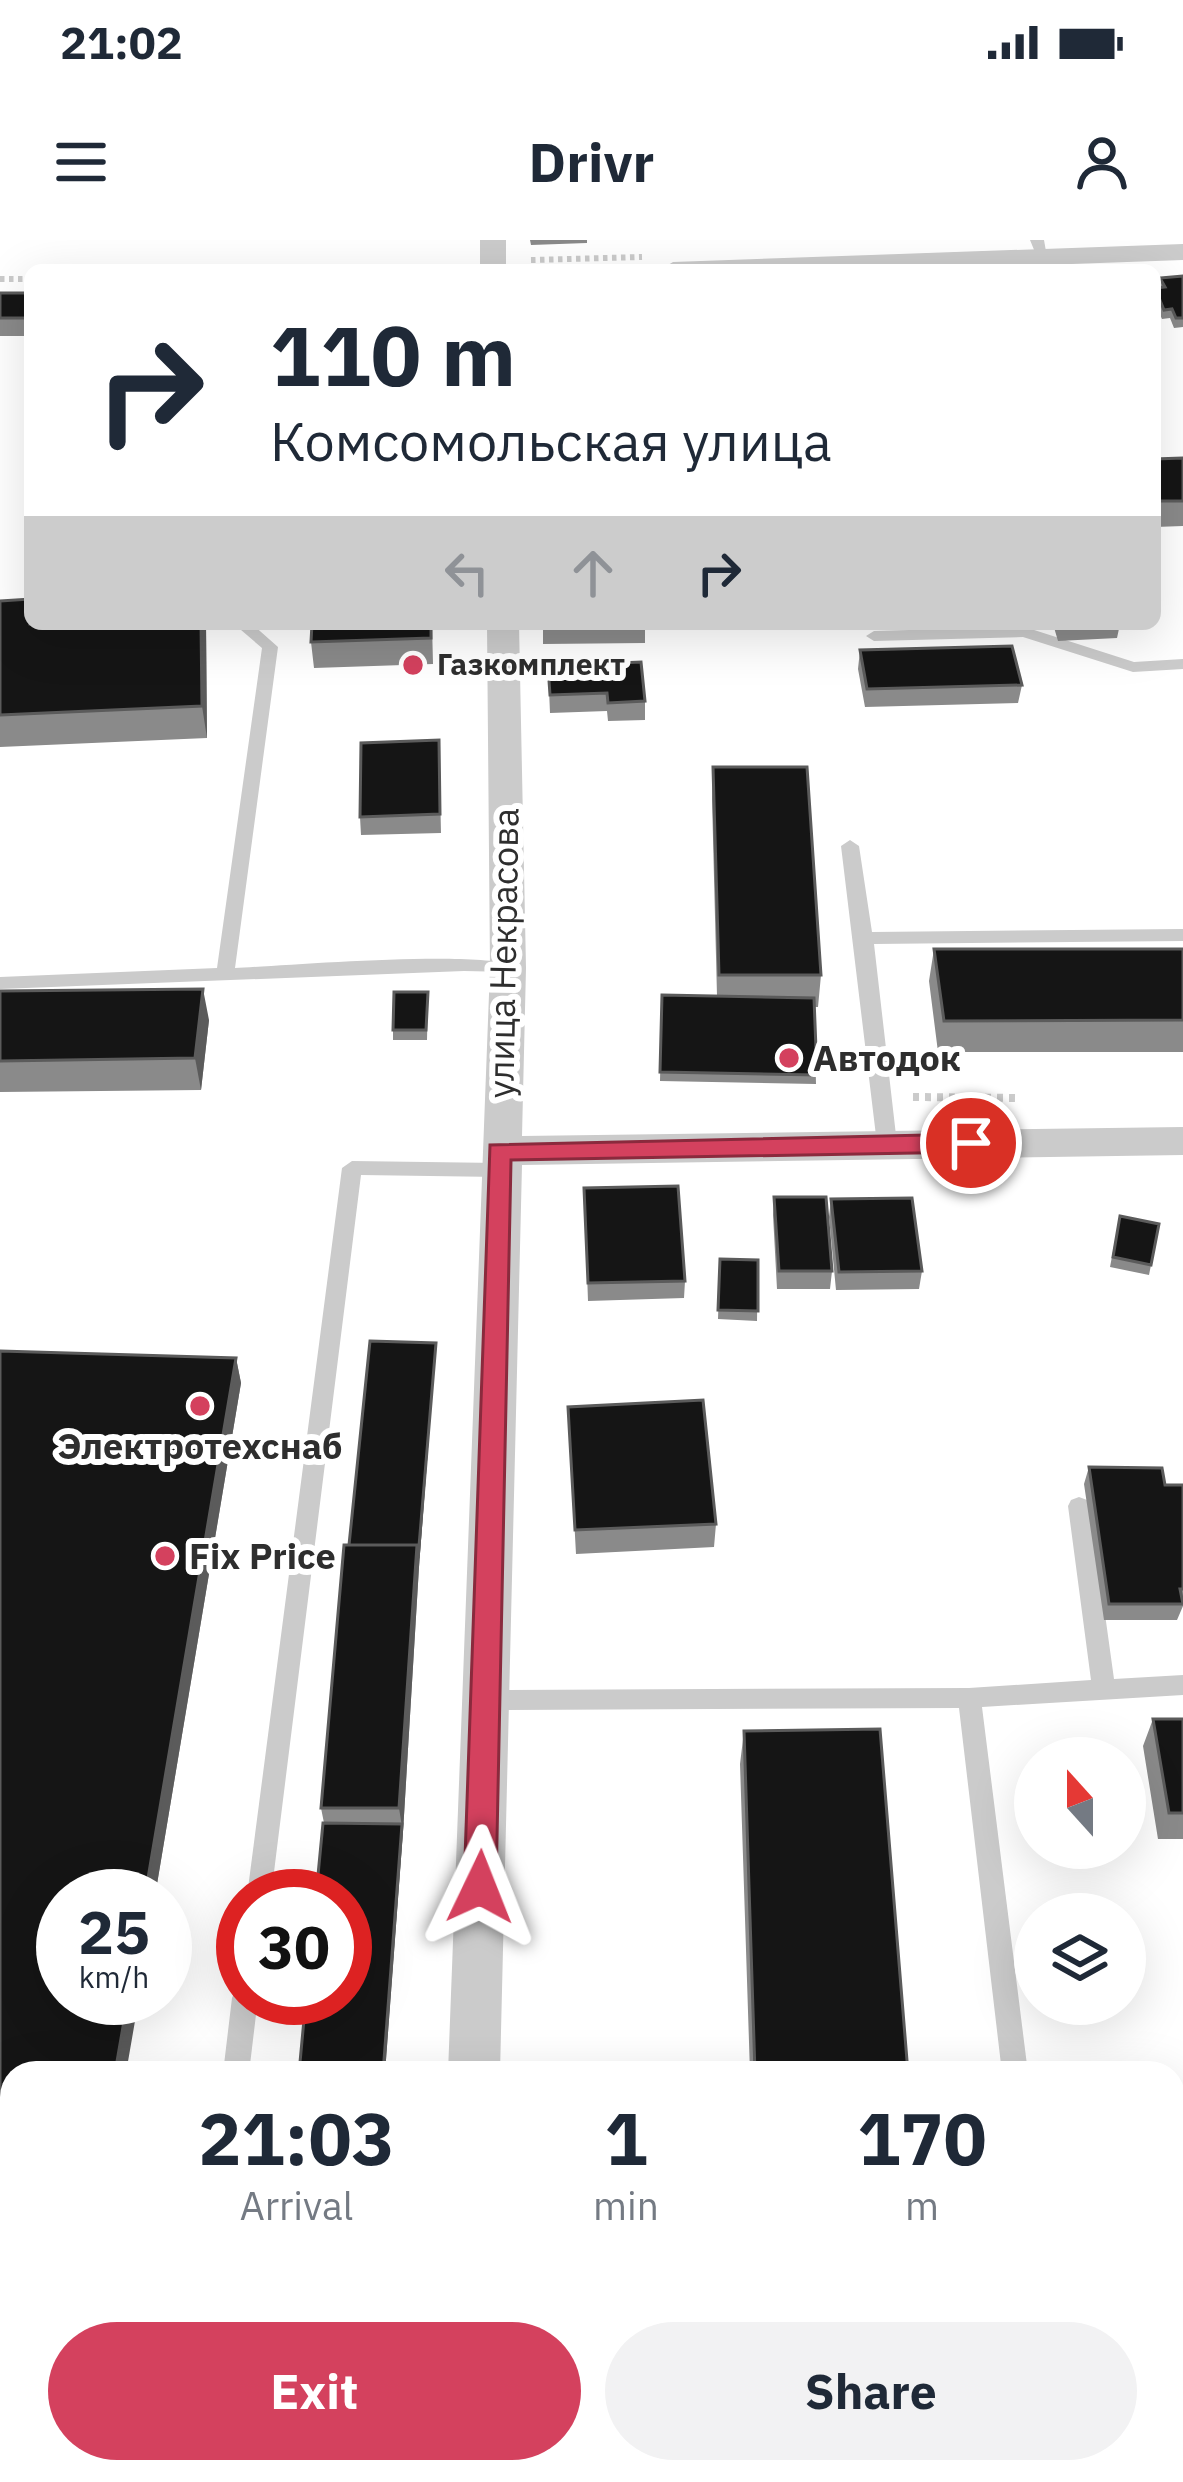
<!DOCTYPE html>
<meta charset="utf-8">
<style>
:root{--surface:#fff;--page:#f2f2f3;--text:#1f2937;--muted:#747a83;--accent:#d4415e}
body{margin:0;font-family:"IBM Plex Sans",sans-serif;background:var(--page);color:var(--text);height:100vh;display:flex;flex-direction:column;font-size:45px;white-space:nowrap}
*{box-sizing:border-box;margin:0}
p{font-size:39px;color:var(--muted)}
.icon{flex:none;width:66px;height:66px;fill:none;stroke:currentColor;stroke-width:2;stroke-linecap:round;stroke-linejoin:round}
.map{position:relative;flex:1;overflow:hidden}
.details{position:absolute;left:0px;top:1821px;width:1185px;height:423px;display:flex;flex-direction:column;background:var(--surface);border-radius:36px 36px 0 0;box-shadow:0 12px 48px #0002}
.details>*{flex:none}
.banner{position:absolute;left:24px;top:24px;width:1137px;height:366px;border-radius:18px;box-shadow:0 12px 48px #0002;background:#fff;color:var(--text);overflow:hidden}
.needle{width:78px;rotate:339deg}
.buttons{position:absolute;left:1014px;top:1497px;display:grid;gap:24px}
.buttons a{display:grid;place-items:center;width:132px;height:132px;border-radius:50%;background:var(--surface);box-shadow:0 12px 48px #0002;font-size:60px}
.speed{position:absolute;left:36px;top:1629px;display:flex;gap:24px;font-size:60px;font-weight:700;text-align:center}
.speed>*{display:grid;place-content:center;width:156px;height:156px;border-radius:50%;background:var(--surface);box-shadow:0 12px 48px #0002;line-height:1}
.speed small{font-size:30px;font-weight:400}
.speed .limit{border:18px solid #d22;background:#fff;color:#111}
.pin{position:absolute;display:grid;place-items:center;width:102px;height:102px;color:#fff;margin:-51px;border:6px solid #fff;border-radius:50%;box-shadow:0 3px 12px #0007}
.me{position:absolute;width:132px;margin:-66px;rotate:2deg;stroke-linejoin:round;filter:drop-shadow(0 0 9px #0008)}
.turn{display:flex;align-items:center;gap:42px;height:252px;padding:0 48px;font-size:54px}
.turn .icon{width:156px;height:156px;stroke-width:2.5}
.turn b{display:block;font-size:84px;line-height:102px}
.lanes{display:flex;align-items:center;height:114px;padding:0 48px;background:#0003;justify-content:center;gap:60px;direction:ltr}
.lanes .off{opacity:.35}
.eta{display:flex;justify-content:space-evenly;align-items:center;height:204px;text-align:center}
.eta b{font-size:72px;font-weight:700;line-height:84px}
.button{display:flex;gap:24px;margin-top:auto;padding:24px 48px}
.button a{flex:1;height:138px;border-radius:72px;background:var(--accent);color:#fff;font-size:48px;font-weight:700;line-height:138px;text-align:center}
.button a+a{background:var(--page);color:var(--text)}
.status{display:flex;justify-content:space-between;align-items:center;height:84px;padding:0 60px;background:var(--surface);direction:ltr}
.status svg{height:33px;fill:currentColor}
header{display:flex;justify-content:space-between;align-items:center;height:156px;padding:0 48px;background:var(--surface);font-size:54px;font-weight:700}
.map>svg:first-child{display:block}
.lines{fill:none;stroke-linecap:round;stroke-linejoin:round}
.path-far1{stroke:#cbcbcb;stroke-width:6;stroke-dasharray:4.5 4.5;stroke-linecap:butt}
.path{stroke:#cbcbcb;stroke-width:8;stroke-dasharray:6 6;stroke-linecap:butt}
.lane{fill:#cbcbcb;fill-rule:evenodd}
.street{fill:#cbcbcb;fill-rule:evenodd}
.wall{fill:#8a8a8a}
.shaded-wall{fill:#5b5b5b}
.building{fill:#151515;stroke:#5b5b5b;stroke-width:3}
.route{fill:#d4415e;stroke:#8a2a3d;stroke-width:3}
.poi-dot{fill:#d4415e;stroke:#fff;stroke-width:4.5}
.labels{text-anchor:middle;stroke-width:12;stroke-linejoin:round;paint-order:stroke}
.far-poi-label{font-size:30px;font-weight:bold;fill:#2e2e2e;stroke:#fff;text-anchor:start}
.street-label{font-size:36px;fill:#2e2e2e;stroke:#fff}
.poi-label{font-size:36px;font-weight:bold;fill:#2e2e2e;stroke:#fff;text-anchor:start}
</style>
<div class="status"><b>21:02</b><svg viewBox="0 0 49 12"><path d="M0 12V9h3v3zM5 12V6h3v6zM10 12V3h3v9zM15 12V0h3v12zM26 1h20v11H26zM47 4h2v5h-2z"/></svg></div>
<header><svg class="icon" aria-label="menu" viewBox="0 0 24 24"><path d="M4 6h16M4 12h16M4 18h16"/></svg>Drivr<svg class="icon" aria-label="person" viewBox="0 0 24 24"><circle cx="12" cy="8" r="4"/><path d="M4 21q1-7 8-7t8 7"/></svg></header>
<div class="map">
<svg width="1183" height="2242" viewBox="0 0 1183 2242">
<rect width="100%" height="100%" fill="#fff"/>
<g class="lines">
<path class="path-far1" d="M531,20l111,-3
M0,39h30"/>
<path class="path" d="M913,857l105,1"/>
<path class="lane" d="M1030,0h14l3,17h-10z
M234,384h18l26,23 -43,321c45,-2 258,-20 282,0l-3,4 -50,-1 -464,18v-12l217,-9 45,-320z
M1013,384h16l2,5 103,33 49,-3v10l-50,3 -110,-35 -149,4 -8,-5 8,-5 140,-4z
M850,600l9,6 13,86 311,-3v12l-309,3 23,200 -10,7 -10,-7 -36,-298z
M352,921l147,2 10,7 -10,7 -138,-2 -90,721h-24l95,-728z
M1079,1257l8,3 3,6 24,173 69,-4v20l-201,12 46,366h-26l-43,-365 -472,2 -8,-3 -4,-7 4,-7 8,-3 482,-2 122,-8 -23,-174 3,-6z
M243,1747v11h15l-9,75h-26l9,-75 4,-9z
M0,2072h12v28h-12z
M1173,2204l10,4v34l-16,-10h6z"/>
<path class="street" d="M480,0h26v30h-26z
M1183,4v16l-284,10h-239l13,-8z
M487,384h32l7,344 -4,168 661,-9v28l-661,10 -22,908h-52l42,-1105z
M435,2232h58v10h-58z"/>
</g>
<path class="wall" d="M530,0h57v3l-56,2z
M1183,36v51l-9,1 -4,-10 -8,1 -7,-15v-16h3l2,-10z
M0,53h30v43h-30z
M1183,218v68l-28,1v-68z
M0,361l30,23h176l1,114 -207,9z
M432,384l1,40 -119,4 -3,-26z
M543,384h102v19l-102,1z
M1053,384h67l-3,14 -59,3z
M860,410l162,35 -4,18 -153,4 -7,-38z
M548,426l97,35v19l-37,1 -1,-10 -57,2z
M439,500l2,93 -80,2 -1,-18z
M713,527l108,208 -3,32h-4l2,77 -156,-3 2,-86 55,1 -5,-197z
M934,709h249v103h-245l-9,-71z
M0,751l209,29 -8,70 -201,2z
M428,752l-1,48h-34v-10z
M584,948l101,93 -1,17 -96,3z
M774,957l58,74 -2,18h-53l-4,-74z
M831,959l91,72 -3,18 -83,1 -7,-73z
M1118,985l33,40 -2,10 -39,-8z
M720,1019l38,1 -1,61 -39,-2z
M436,1103l-17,224 -16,265 -18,241h-86l25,-250 -3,-15 28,-263z
M0,1111l236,7 5,25 -86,513h-92l-51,177v80l-12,-1z
M568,1167l148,117 -2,23 -138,7z
M1089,1227l76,18h18v121l-6,14h-73l-20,-136z
M1153,1479h30v120h-25l-15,-93z
M744,1491l164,342h-158l-10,-309z
M762,2232h178l1,10h-179z"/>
<path class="shaded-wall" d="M201,384h5l1,114 -5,-32z
M203,749l6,31 -8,70 -6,-32z
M436,1103l-17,224 -16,265 -18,241h-2l19,-246 -3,-19 18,-263z
M236,1118l5,25 -86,513h-10z
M128,1758h11l-13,75h-11z"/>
<path class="building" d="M1183,36v42h-7l-4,-9 -8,1 -9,-22 10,-1 -5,-9z
M0,53h30v25h-30z
M1183,218v43h-28v-42z
M30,359v25h171l1,82 -202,9v-114z
M312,384h119v14l-120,4z
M543,384h102l-102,2z
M1012,406l10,39 -155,4 -7,-39z
M641,422l4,39 -37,2 -1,-10 -57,2 -2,-29z
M439,500l1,74 -80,3 1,-74z
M713,527h94l14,208h-102z
M934,709h249v71l-239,1z
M203,749l-8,69 -195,3v-70z
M394,752h34l-2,38h-33z
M662,755l152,3 3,77 -157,-3z
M678,946l7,95 -97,2 -4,-95z
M774,957h52l6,74h-53z
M912,958l10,73 -83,1 -8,-73z
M1120,976l39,8 -8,41 -38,-8z
M720,1019l38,1v51l-40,-1z
M370,1101l66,2 -18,215 -1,-13h-68z
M0,1111l236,7 -91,538h-82v102h65l-13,75h-103v62h-12z
M703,1160l13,124 -141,6 -7,-123z
M1089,1227l73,1 3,17h18v104h-3l3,15h-74z
M344,1305h73l-18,263h-78z
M1153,1479h30v94h-14z
M880,1489l28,344h-153l-11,-342z
M323,1583l79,1 -19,249h-84l7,-75h39v-102h-29z
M106,2232h164v10h-165z
M767,2232h173l1,10h-173z"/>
<path class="route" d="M971,894l13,9 -13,9 -460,8 -15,727 -4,10 -12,5 -11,-5 -5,-10 26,-742z"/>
<g class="poi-dot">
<circle cx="413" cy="425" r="12"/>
<circle cx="789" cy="818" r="12"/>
<circle cx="200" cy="1166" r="12"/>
<circle cx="165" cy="1316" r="12"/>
</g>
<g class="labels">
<g class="far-poi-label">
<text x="437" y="435">Газкомплект</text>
</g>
<g class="street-label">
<text transform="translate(503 713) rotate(-89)" y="13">улица Некрасова</text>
</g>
<g class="poi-label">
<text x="813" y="831">Автодок</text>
<text x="200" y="1219" text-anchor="middle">Электротехснаб</text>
<text x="189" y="1329">Fix Price</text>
</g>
</g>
</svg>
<div class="buttons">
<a><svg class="needle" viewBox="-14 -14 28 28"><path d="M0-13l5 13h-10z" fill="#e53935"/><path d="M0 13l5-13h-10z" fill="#747a83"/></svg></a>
<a><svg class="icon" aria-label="layers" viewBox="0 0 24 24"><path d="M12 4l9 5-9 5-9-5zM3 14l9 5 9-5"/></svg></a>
</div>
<div class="speed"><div>25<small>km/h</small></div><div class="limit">30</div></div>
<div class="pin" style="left:971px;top:903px;background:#d93025"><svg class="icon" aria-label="arrive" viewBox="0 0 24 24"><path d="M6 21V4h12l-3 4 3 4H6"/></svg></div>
<svg class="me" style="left:480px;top:1647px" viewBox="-20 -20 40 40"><path d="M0-17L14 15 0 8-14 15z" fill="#d4415e" stroke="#fff" stroke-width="4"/></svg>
<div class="banner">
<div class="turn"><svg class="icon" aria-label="right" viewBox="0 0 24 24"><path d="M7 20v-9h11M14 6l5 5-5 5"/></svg><div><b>110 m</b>Комсомольская улица</div></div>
<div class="lanes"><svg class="icon off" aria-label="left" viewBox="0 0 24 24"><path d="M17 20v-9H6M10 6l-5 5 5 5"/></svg><svg class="icon off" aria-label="ahead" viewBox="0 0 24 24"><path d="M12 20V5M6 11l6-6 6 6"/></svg><svg class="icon" aria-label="right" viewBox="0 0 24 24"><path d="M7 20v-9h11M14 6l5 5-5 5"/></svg></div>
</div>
<section class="details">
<div class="eta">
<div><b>21:03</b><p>Arrival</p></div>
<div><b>1</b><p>min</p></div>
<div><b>170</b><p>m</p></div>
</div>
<div class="button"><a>Exit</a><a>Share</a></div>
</section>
</div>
